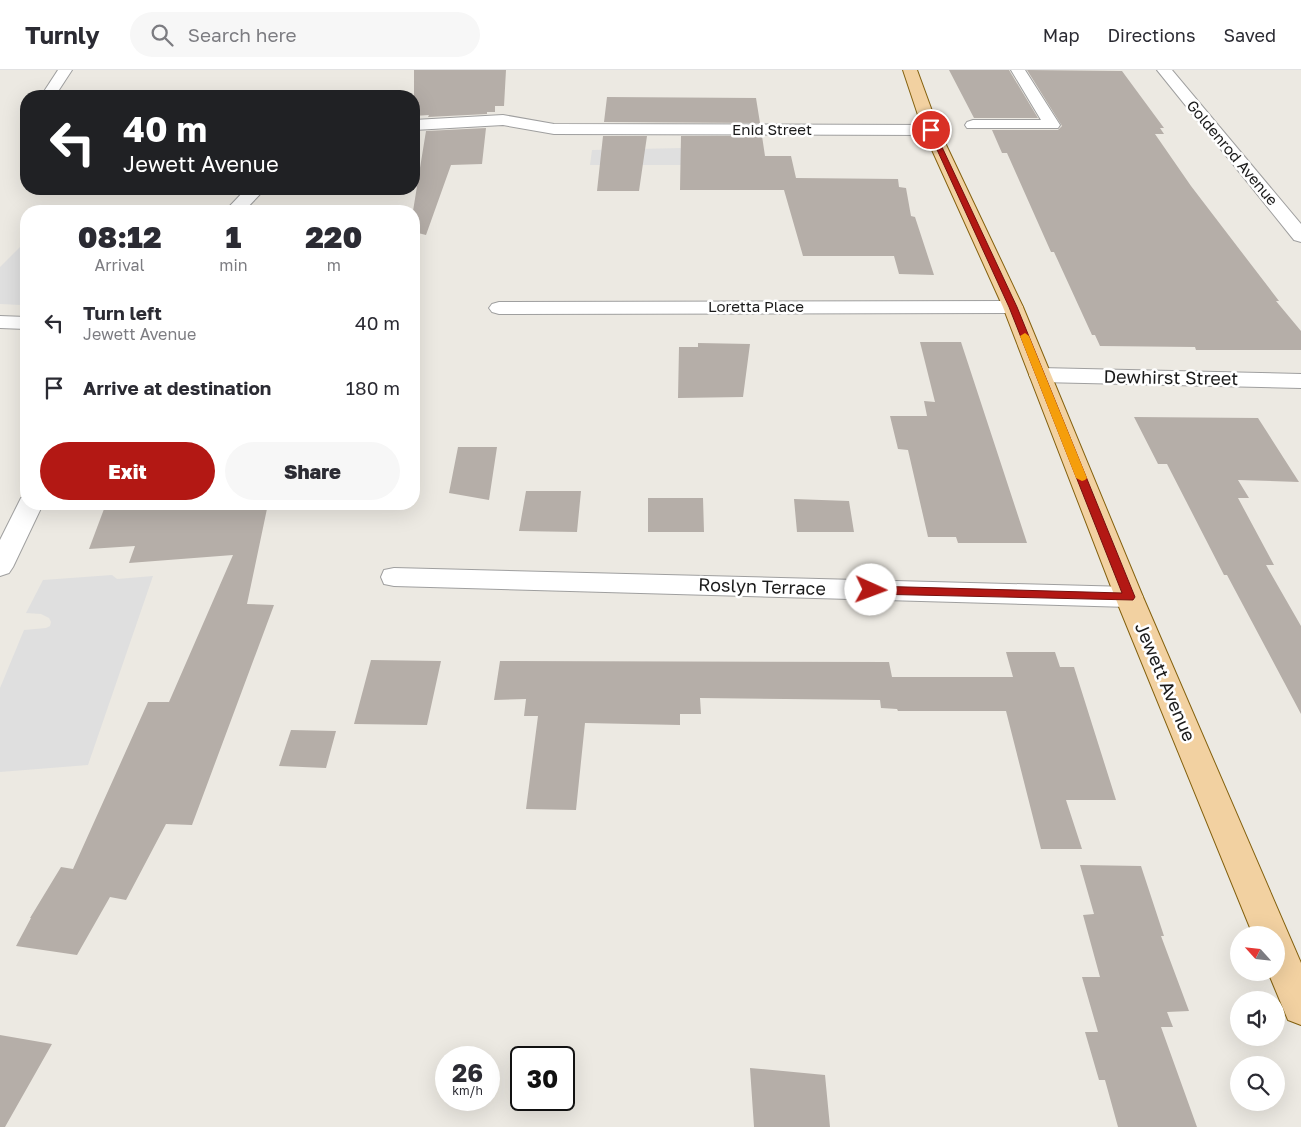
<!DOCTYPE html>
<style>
:root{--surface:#fff;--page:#f7f7f7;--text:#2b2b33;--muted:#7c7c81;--line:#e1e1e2;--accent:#b31814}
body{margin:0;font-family:"Golos Text",sans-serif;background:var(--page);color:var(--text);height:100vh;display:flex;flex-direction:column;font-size:19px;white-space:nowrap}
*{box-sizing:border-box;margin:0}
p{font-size:16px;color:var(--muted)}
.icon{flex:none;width:28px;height:28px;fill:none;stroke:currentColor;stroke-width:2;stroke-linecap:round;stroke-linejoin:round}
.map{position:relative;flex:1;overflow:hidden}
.drawer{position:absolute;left:20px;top:135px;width:400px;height:305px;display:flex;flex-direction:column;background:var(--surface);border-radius:20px;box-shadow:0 5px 20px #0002}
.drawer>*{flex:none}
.guide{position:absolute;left:20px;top:20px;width:400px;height:105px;border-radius:20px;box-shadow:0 5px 20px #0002;background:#202124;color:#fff;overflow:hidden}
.needle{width:32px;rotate:297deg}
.fabs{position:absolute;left:1230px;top:856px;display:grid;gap:10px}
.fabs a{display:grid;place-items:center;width:55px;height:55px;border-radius:50%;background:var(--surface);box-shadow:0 5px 20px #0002;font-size:25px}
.speed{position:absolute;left:435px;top:976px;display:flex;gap:10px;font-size:25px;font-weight:700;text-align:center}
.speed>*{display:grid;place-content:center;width:65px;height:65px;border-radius:50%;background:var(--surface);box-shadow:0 5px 20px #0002;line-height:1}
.speed small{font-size:12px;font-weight:400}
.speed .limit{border:2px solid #111;border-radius:8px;background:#fff;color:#111}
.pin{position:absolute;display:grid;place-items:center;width:42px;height:42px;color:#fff;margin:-21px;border:2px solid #fff;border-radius:50%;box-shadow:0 1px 5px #0007}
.me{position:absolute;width:55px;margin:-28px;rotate:92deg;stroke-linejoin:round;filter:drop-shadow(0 0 4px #0008)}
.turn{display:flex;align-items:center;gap:18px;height:105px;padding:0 20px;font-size:22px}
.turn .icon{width:65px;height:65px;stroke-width:2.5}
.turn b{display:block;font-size:35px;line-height:42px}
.eta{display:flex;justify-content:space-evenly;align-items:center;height:85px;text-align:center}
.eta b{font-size:30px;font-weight:800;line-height:35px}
.action{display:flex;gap:10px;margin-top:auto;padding:10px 20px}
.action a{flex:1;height:58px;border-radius:30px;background:var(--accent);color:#fff;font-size:20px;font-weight:800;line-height:58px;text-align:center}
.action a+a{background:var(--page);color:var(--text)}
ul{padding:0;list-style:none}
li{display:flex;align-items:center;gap:15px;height:65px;padding:0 20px}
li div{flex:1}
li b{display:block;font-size:19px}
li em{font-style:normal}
header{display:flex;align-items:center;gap:30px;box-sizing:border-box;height:70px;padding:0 25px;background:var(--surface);border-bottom:1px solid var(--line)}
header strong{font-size:24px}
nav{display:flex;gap:28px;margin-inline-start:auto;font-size:18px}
.search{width:350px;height:45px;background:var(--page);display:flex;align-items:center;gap:12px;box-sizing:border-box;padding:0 18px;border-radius:28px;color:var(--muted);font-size:19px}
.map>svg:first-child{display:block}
.parking{fill:#dfdfdf}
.building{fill:#b5aea8}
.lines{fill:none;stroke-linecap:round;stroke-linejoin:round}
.minor-casing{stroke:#9f9f9f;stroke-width:2}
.major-casing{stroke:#84610e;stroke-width:2}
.minor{fill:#fff;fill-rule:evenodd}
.major{fill:#f2d1a1;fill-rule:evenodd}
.route{fill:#b31814;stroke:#74100d}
.slow{fill:#f59e0b}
.labels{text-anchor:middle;stroke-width:5;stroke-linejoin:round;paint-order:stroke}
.far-street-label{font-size:15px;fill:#1b1b1b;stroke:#fff}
.street-label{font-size:18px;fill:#1b1b1b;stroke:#fff}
</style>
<header>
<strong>Turnly</strong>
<div class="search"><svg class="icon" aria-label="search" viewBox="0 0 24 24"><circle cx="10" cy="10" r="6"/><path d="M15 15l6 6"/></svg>Search here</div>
<nav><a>Map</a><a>Directions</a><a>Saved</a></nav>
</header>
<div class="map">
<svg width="1301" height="1057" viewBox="0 0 1301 1057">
<rect width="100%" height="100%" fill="#ece9e2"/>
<path class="parking" d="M682,78l44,17h-136l2,-15z
M26,171v57l-5,7 -21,-1v-37z
M112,505l5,4 36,-3 -65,189 -88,7v-84l24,-58 22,-2 4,-2 1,-4 -2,-4 -8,-4 -15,-1 17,-33z"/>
<path class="building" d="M414,0h92l-2,36h-9v6h-8v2l-59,3 1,-2 -15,1z
M949,0h60l29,48h-64z
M1027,0l95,1 42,57h-4l4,6h-9l36,52 88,115h-3l25,30v19h-105l-1,-3 -95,-1 -5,-11h-3l-38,-83h-3l-44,-99h-5l-10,-23h66l4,-4z
M607,27l149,1 4,25 -156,-1z
M486,58l-4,36 -31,1 -25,70 -12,-3 -1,-21 13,-80z
M603,66h44l-8,55h-42z
M681,66h81l3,20h26l5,22 102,1 1,8 7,1 5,28 4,1 19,58 -35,-1 -5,-18h-91l-19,-66h-104z
M920,272h41l66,201h-69l-2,-6h-28l-20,-87 -10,-1 -8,-33h37l-3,-15 11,1z
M698,273l52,1 -7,53 -65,1 1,-51h19z
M1134,347l124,1 41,64 -61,-2 11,18h-11l36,67h-8l35,61v88l-74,-139h-3l-57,-111h-9z
M458,377h39l-8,53 -40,-7z
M526,421h55l-4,41 -58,-1z
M648,428h55l1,34h-56z
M794,429l55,2 5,31h-57z
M268,434l-21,100 27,1 -82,220 -26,-1 -40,76 -16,-3 -33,58 -61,-9 15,-28h-1l31,-51 12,2 75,-167h21l64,-147 -104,8 6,-17 -46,3 15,-40 44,-3 -1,4z
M1006,582h49l5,15h14l42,133h-50l16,49h-41l-35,-138h-108l-1,-2 -16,-1 -1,-8 -180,-2 1,16h-21v11l-95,-2 -9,87 -50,-1 12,-93h-14l2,-17 -32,1 6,-39 389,1 3,15h121z
M371,590l70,1 -14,64 -73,-1z
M291,660l45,1 -10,37 -47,-2z
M1080,795l61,1 23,70h-3l28,75 -22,1 6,15h-12l36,100h-79l-13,-47h-6l-14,-48h13l-16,-55h18l-17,-62 11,-1z
M0,965l52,9 -47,83h-5z
M750,998l75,7 5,52h-76z"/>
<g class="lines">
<defs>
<path id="minor" d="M58,0h14l-17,26h-14z
M1011,0h14l35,55 -2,3h-91l-2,-3 2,-3 6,-2h68z
M1157,0h15l129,154v18l-7,-2z
M503,45l51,9 377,1 6,2 2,3 -2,3 -6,2 -377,-1 -51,-9 -89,5v-10z
M246,119h19l-21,22h-19z
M1013,231l7,2 3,4 -3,4 -7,2 -514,1 -7,-2 -3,-4 3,-4 7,-2z
M0,246l26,1v12l-26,-1z
M1040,298l261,6v14l-261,-6 -8,-2 -3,-5 3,-5z
M26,427v7h17l-30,63 -4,6 -9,3v-36l21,-42z
M394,498l735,19 10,3 4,7 -4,7 -10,3 -735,-21 -10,-2 -3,-7 3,-7z"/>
<path id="major" d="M903,0h14l22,60 84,177 120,290 158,366v62l-13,-5 -20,-48h8v-37h-23l-138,-338 -112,-290 -80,-177z"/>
</defs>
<use href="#minor" class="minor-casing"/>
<use href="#major" class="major-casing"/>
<use href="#minor" class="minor"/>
<use href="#major" class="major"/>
</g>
<path class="route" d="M931,58l3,2 83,177 118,290 -2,3 -262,-6 -6,-4 6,-4 251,7 -113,-286 -81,-177z"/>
<path class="slow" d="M1025,263l4,3 58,142 -2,2 -3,1 -6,-3 -56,-142z"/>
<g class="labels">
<g class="far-street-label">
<text x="772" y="65">Enid Street</text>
<text transform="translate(1232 83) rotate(50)" y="5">Goldenrod Avenue</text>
<text x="756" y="242">Loretta Place</text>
</g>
<g class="street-label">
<text transform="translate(1171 308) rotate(1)" y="6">Dewhirst Street</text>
<text transform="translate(762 517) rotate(2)" y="6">Roslyn Terrace</text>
<text transform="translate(1165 612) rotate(67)" y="6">Jewett Avenue</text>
</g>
</g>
</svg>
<div class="fabs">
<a><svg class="needle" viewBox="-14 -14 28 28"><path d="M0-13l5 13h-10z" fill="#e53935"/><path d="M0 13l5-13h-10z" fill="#7c7c81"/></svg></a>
<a><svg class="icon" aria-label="sound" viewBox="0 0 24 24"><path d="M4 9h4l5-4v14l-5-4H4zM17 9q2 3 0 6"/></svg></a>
<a><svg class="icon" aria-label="search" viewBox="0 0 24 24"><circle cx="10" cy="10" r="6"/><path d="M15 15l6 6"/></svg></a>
</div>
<div class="speed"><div>26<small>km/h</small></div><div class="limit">30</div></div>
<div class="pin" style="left:931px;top:60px;background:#d93025"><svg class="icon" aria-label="arrive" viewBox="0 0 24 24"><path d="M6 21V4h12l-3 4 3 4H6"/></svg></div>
<svg class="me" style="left:871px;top:520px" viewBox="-20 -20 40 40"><circle r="19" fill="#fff"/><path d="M0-13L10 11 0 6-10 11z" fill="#b31814"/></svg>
<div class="guide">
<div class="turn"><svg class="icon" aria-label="left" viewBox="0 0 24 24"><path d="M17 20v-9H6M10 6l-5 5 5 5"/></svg><div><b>40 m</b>Jewett Avenue</div></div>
</div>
<section class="drawer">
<div class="eta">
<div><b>08:12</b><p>Arrival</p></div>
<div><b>1</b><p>min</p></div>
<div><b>220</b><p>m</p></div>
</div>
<ul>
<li><svg class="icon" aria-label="left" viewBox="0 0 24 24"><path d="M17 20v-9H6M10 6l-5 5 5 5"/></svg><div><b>Turn left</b><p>Jewett Avenue</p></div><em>40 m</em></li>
<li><svg class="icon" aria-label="arrive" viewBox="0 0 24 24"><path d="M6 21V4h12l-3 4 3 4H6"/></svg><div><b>Arrive at destination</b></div><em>180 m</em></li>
</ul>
<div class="action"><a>Exit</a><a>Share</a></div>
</section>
</div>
